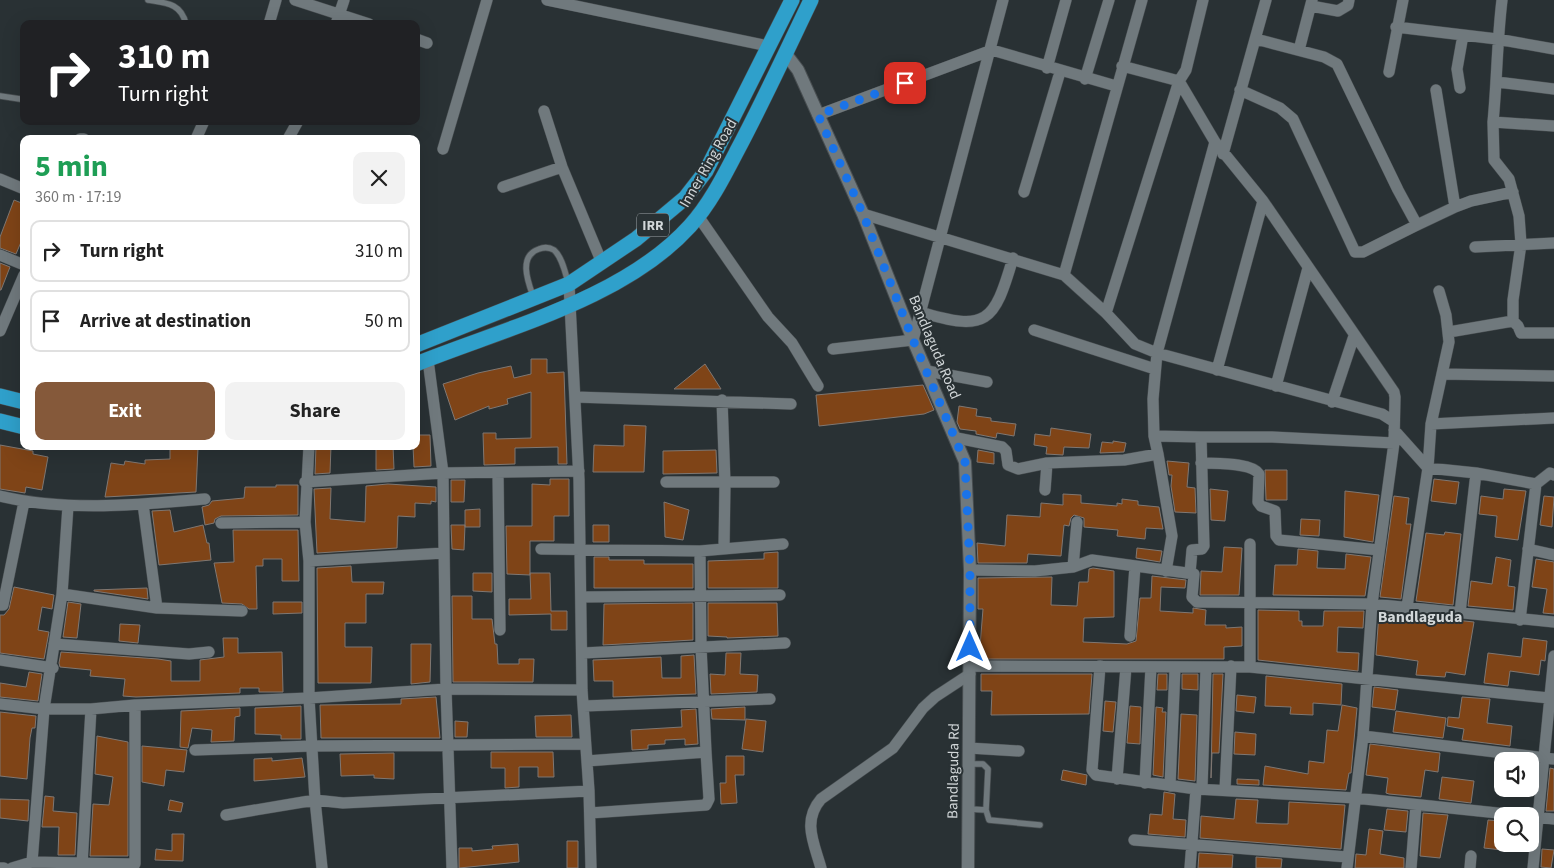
<!DOCTYPE html>
<meta charset="utf-8">
<style>
:root{--surface:#fff;--page:#f2f2f2;--text:#222;--muted:#767676;--line:#e0e0e0;--accent:#85593a}
body{margin:0;font-family:"Source Sans 3",sans-serif;background:var(--page);color:var(--text);height:100vh;display:flex;flex-direction:column;font-size:19px;white-space:nowrap}
*{box-sizing:border-box;margin:0}
p{font-size:16px;color:var(--muted)}
.icon{flex:none;width:28px;height:28px;fill:none;stroke:currentColor;stroke-width:2;stroke-linecap:round;stroke-linejoin:round}
.map{position:relative;flex:1;overflow:hidden}
.details{position:absolute;left:20px;top:135px;width:400px;height:315px;display:flex;flex-direction:column;background:var(--surface);border-radius:10px;box-shadow:0 5px 20px #0002}
.details>*{flex:none}
.banner{position:absolute;left:20px;top:20px;width:400px;height:105px;border-radius:10px;box-shadow:0 5px 20px #0002;background:#202124;color:#fff;overflow:hidden}
.fabs{position:absolute;left:1494px;top:752px;display:grid;gap:10px}
.fabs a{display:grid;place-items:center;width:45px;height:45px;border-radius:10px;background:var(--surface);box-shadow:0 5px 20px #0002;font-size:25px}
.pin{position:absolute;display:grid;place-items:center;width:42px;height:42px;color:#fff;margin:-21px;border-radius:10px;box-shadow:0 2px 8px #0006}
.me{position:absolute;width:55px;margin:-28px;rotate:0deg;stroke-linejoin:round;filter:drop-shadow(0 0 4px #0008)}
.turn{display:flex;align-items:center;gap:18px;height:105px;padding:0 15px;font-size:22px}
.turn .icon{width:65px;height:65px;stroke-width:2.5}
.turn b{display:block;font-size:35px;line-height:42px}
.round{display:grid;place-items:center;flex:none;width:52px;height:52px;border-radius:10px;background:var(--page)}
.summary{display:flex;align-items:center;justify-content:space-between;height:85px;padding:0 15px}
h1{font-size:30px;font-weight:700;line-height:38px;color:#1e9e55}
.action{display:flex;gap:10px;margin-top:auto;padding:10px 15px}
.action a{flex:1;height:58px;border-radius:10px;background:var(--accent);color:#fff;font-size:20px;font-weight:700;line-height:58px;text-align:center}
.action a+a{background:var(--page);color:var(--text)}
ul{padding:0;list-style:none}
li{display:flex;align-items:center;gap:15px;height:62px;margin:0 10px 8px;padding:0 5px;border:2px solid var(--line);border-radius:10px}
li div{flex:1}
li b{display:block;font-size:19px}
li em{font-style:normal}
.map>svg:first-child{display:block}
.building{fill:#7f4417;stroke:#7f7772}
.lines{fill:none;stroke-linecap:round;stroke-linejoin:round}
.lane-casing{stroke:#484e51;stroke-width:7}
.street-casing{stroke:#484e51;stroke-width:12}
.secondary-casing{stroke:#484e51;stroke-width:14}
.highway-casing{stroke:#484e51;stroke-width:16}
.lane{stroke:#70797d;stroke-width:5.5}
.street{stroke:#70797d;stroke-width:11}
.secondary{stroke:#70797d;stroke-width:12}
.highway{stroke:#2fa0cb;stroke-width:15}
.route{stroke:#1a73e8;stroke-width:9;stroke-dasharray:0 16.2}
.labels{text-anchor:middle;stroke-width:4;stroke-linejoin:round;paint-order:stroke}
.shield{fill:#293134;stroke:#9fa5a8;stroke-width:1}
.shield-label{font-size:14px;font-weight:bold;fill:#d2d7d9}
.street-label{font-size:15px;fill:#d2d7d9;stroke:#293134}
.neighbourhood-label{font-size:16px;font-weight:bold;fill:#d2d7d9;stroke:#293134}
</style>
<div class="map">
<svg width="1554" height="868" viewBox="0 0 1554 868">
<rect width="100%" height="100%" fill="#293134"/>
<path class="building" d="M14,200l10,4v31l-8,19 -16,-6v-11z
M0,263l10,4 -9,23h-1z
M531,359h16v14l17,-1 3,92h-9v-17l-43,1v16l-31,1 -1,-32h13v6l35,-1v-46l-24,7 1,5 -19,5v-3l-34,14 -12,-36 35,-11 33,-7 3,12 17,-4z
M705,364l16,25h-47z
M923,385l11,25 -10,4 -105,12 -3,-31z
M959,406l18,3 -1,7 15,2v3l25,3 -2,12 -17,-3 -1,5 -20,-4v-3l-16,-2 -3,-7z
M624,425l22,1 -2,46h-51l1,-27 30,1z
M1051,428l40,6 -2,14 -25,-1 -1,8 -17,-1 1,-7 -13,-2 1,-11 15,2z
M416,435h14l1,31 -17,1 -1,-21h3z
M1113,441l13,2 -2,9 -24,1 2,-11 11,1z
M0,445l33,6v3l15,3 -6,33 -16,-3 -1,6 -25,-4z
M316,446h15l-1,27 -15,1z
M376,446h17l1,23 -18,1z
M170,447l28,1 -2,44 -91,5 6,-34 13,2 1,-4 20,3v-4l25,-1z
M716,450l1,23 -54,1v-23z
M978,450l16,3v11l-17,-2z
M1167,461l22,2 -2,24 8,1 1,25 -21,-1 -4,-26 1,-11h-3z
M1265,470h22v30h-21z
M550,479h19v37h-15v25h-24v34l-23,-1 -1,-48h26v-42l18,1z
M1434,479l25,3 -3,22 -25,-3z
M451,480h14l-1,22h-13z
M388,484l48,3v15l-5,-1v3l-16,-1v14l-17,-1 -1,32 -80,5 -3,-64 17,-1 -1,31 35,3 1,-36z
M276,485h22v30l-77,1 -6,3 -1,4 -9,2 -3,-18 7,-2 3,-4 32,-3 1,-11h31z
M1210,489l18,2 -3,30 -14,-1z
M1504,489l22,2 -8,49 -23,-3 2,-21 -18,-2 2,-18 22,3z
M1345,491l34,4 -6,47 -29,-5z
M1063,494l18,1v8l36,3v-3l5,1v-5l16,2v4l21,2 4,22 -17,-1 -1,11 -28,-3 1,-6 -34,-3v-9l-10,-3 -3,3 -2,8 -5,-1 -3,31 -33,-2 -1,9h-49l-1,-20 28,3 2,-31 33,2 1,-14 22,2z
M1394,496l15,2 -3,26h5l-10,75 -21,-2z
M1544,496l10,1 -2,30 -12,-2z
M664,502l25,8 -6,30 -18,-3z
M480,509v18h-15v-17z
M170,510l4,22 29,-7 4,18h2l2,17 -52,5 -7,-54z
M1301,519l19,1 -1,16 -19,-1z
M451,525h14l-1,25 -12,-1z
M593,525h16v17h-16z
M233,530h65l1,51h-17v-22h-19v7h-7l1,43h-8l-7,-5 -20,-1 -8,-40 20,-1z
M1445,532l16,2 -8,71 -37,-4 10,-68 18,2z
M1224,547l18,1 -3,47h-39l1,-24 21,1z
M1137,548l25,3 -2,11 -24,-4z
M1298,549l20,2 -1,17 28,1 1,-15 25,3 -6,39 -92,-1 2,-30h22z
M778,552v36h-70v-27l56,-2v-6z
M594,557h15v3h35v4h49v24h-99z
M1496,557l15,3 -3,26 7,1 -2,23 -45,-4 3,-25 21,3z
M1536,559l18,3v52l-11,-1 4,-24 -15,-2z
M351,566l1,16h32l-1,12h-17v29h-21v24h27l-1,36h-53l-1,-115z
M1093,568l21,3v46l-30,1 -1,24 44,2 9,-3 4,-43h11l1,-22 34,4 -1,8 -24,-1 -1,24 33,2v-5l13,2 -1,15h21v3l16,-1v19l-18,1v12h-245l4,-50h-5v-31l74,-1 -1,28 26,1 2,-24h9l1,-13z
M473,573h19v19l-19,-1z
M530,573h20l1,38h16v19h-16v-16l-42,1v-16h22z
M14,587l40,8 -2,14 -10,-2 -4,23 11,2 -5,27 -44,-6v-38h4l5,-6z
M147,588l1,11 -54,-8v-1z
M452,596h20v23h20l3,25h2l1,20h21v-5h15l-1,23h-80z
M68,602l13,2 -4,34 -14,-1z
M273,602h29v11l-29,1z
M693,603v37l-90,5 1,-41z
M708,603h69l1,33 -51,2v-1l-19,-1z
M1258,610l41,1v10h3v5h21l1,-15h40l-1,17 -25,-1 -1,25 22,1 -1,18 -100,-11z
M1379,612l95,10 -9,53 -19,-3 -1,5 -29,-2 2,-14 -42,-6z
M120,624l20,1 -2,18 -19,-2z
M223,638h15v15l44,-1 1,40h-24v-4h-19v5l-104,4 -13,-1 2,-17 -35,-3 1,-6 -31,-3 -1,-4 2,-11 97,7 13,2v20h29v-21l24,-3z
M1523,638l24,3 -2,20 -4,-1 -2,15 -29,-4 -2,15 -24,-3 4,-30 33,4z
M411,644h20l-1,38 -19,2z
M726,653h15l-1,21 18,1 -1,17 -46,2 -1,-20 15,1z
M694,655l2,39 -83,3v-16h-19l-1,-21 68,-3 1,21h19v-22z
M29,672l13,2 -4,27 -38,-4v-14l26,4z
M981,674h111l-3,40 -98,1 1,-24h-11z
M1158,674h9v16h-10z
M1182,674h16v16l-16,-1z
M1213,674h10l-4,79h-7l-1,25z
M1266,676l76,8 -1,21 -28,-2v12l-23,-1 1,-7 -26,-1z
M1374,687l24,3 -3,20 -23,-3z
M1237,695l19,2 -2,16 -18,-2z
M436,697l4,41h-119l-1,-33 81,-1v-5z
M1462,697l28,2 -3,24 25,3 -2,20 -48,-6 2,-11 -17,-3 1,-9 11,1z
M1105,701l11,1 -3,30 -10,-1z
M1342,705l15,3 -6,65h-2l-3,17 -83,-5 2,-19 43,8 1,-13 15,2 3,-33 11,1z
M301,706v33h-20v-4l-26,-1v-26z
M1130,706l11,1 -1,37 -13,-1z
M745,707v13l-33,-1 -1,-10z
M1156,707l7,1 -1,4h4l-3,65 -10,-2z
M240,708v8l-5,1 -1,24 -23,1 1,-12 -20,-2 -4,20 -8,-1 1,-36z
M696,709l2,35 -13,1v-6l-20,1v4l-17,1v4l-16,1 -1,-20 51,-3 -1,-17z
M1396,711l50,7 -3,20 -50,-6z
M0,712l36,4 -1,12h-3l-2,10 -3,41 -27,-3z
M1181,714l16,1 -2,66 -17,-2z
M571,715l1,22h-36l-1,-21z
M746,719l20,2 -3,31 -21,-3z
M455,721l13,1 -1,15h-12z
M1235,732l21,2 -1,21 -21,-1z
M97,736l31,6v114h-38l3,-52 16,1 4,-28 -18,-3z
M1370,744l70,9 -2,19 -13,-2 -4,27 -32,-3 -3,-1 2,-15 -22,-3z
M142,746l45,4 -3,22 -18,-2 -2,16 -22,-4z
M491,752h62l1,25h-16v-10h-19v20l-14,1v-20h-14z
M394,753v26l-20,-1v-3l-33,1 -1,-22z
M726,756h18v19h-9l2,28 -16,1 -1,-21h6z
M272,758v3l30,-3 3,19 -51,4v-22z
M1530,765l6,1 -3,30 -3,-1z
M1550,768l4,1v42h-8z
M1063,770l24,5 -1,10 -25,-5z
M1442,777l32,4 -3,22 -32,-4z
M1237,779l22,1v5l-22,-1z
M1164,792l11,2 -2,25 13,1 -1,17 -37,-3 2,-20 12,1z
M45,796l9,1 -1,14 24,2 -2,42h-17l1,-28h-17z
M0,799l29,1 -1,21 -28,-3z
M1236,799l22,1 -2,23 25,1h7l1,-22 56,3 -4,44 -141,-11 1,-22 33,3z
M170,800l13,3 -2,9 -13,-2z
M1387,809l21,2 -2,21 -22,-2z
M1423,813l25,2 -8,43 -20,-2z
M1488,820l14,1v29l-18,-2z
M1369,829l14,2 -3,23 24,4v10h-49l1,-14 10,1z
M172,834h12l-1,27 -28,-1 1,-11 16,2z
M567,841h11v27h-11z
M518,844l1,18 -60,6v-20h13v3l21,-2 -1,-3z
M1542,849l12,1 -3,18 -10,-1z
M1199,853l34,2 -1,13h-34z
M1256,857l26,2 -1,9h-25z"/>
<g class="lines">
<defs>
<path id="lane" d="M148,0c18,3 33,3 38,24
M0,96l20,3
M533,296c-5,-14 -15,-40 6,-47 5,-2 10,-2 15,1 8,7 11,22 14,32
M969,764h14l5,5 -2,41 3,10 51,5
M969,809l17,1"/>
<path id="street" d="M295,0l74,24
M547,0l221,46
M1502,0c-5,41 -5,81 -9,122l61,4
M1311,6l27,5 10,-6 1,-5
M269,24l7,-24
M336,24l8,-24
M1396,27l101,12 57,10
M416,39l11,4
M1299,50l13,-50
M1122,66l57,15 36,61 48,59 131,191 1,5 -1,46 -22,161 -9,132 -16,132
M1047,68l19,-68
M1389,72l14,-72
M1085,79l24,-79
M1497,82l57,7
M1460,88l-3,-19 6,-34
M1240,90l40,18 13,11 62,133h8l54,-27 -19,-35 -61,-126 -13,-7 -68,-18
M544,111l18,56 40,96
M818,115l174,-65 124,36
M1493,122l1,38 15,19 10,37 2,28 -8,56v21l5,5 3,7h33
M80,139h4
M196,139l8,-18
M288,139l10,-18
M1215,142l-58,211 225,61 11,7
M443,149l44,-149
M1223,154l43,-154
M0,179l24,10
M503,187l59,-20
M1024,192l36,-120
M1455,207l16,-6 42,-9
M863,214l201,61 42,38 29,31 22,9 -4,46 1,37
M698,216l70,101 24,26 26,43
M1417,225l38,-18 -19,-117
M1475,247l79,-4
M0,255l24,10
M1064,275l78,-275
M569,284l10,196 3,210 7,101 2,77
M920,312c67,20 74,11 93,-54
M1106,313l73,-232 7,-11 17,-70
M1034,330l121,39
M0,331l24,-56
M1449,332l64,-11
M833,349l80,-9 90,-340
M428,360l15,113 3,216 6,179
M1217,370l46,-169
M927,371l60,11
M1442,374l112,2
M1276,386l32,-118
M575,397l216,7
M722,400l3,83 -1,65
M1332,402l22,-66
M1431,424l123,-6
M1394,430l34,38 48,5 60,11 14,-11 4,2
M1201,437h71l122,6
M957,438l45,9 4,4 2,14 10,4 29,-6 77,-3 34,-6 -4,-18 47,1 3,109 -2,3 -10,1 -2,23
M309,446l-4,76 4,39v137l6,102 7,68
M1158,454l14,82 -6,35
M1201,463c14,1 50,-1 58,11l-1,28 3,4 14,5 1,25 3,4 100,10
M498,473l2,157
M305,482l138,-9 136,-2
M666,482h108
M1045,490l2,-27
M0,496c67,16 136,9 205,3
M143,504l14,104
M1077,522l-4,45 19,-7 102,14 -2,23 5,5 175,2 182,18
M221,523l84,-1
M1250,544v123
M541,549l159,2 83,-7
M1528,549l26,6
M700,551l1,96 5,105
M309,561l135,-8
M970,570l65,1 38,-4
M62,594l95,14 85,3
M582,597l198,-2
M0,605h3l21,-103
M1407,607l21,-139 3,-44 18,-82 -3,-27 -7,-24
M1460,613l16,-140
M1520,620l16,-136
M1130,636l5,-70
M54,644l135,10 20,-2
M583,653l202,-10
M0,660l53,8
M970,666l280,1 299,31
M1100,666l-8,104 4,5 100,14 159,9 199,21
M0,704l44,5h47l44,-4 174,-7 137,-9 136,1
M584,706l186,-7
M1363,736l191,23
M969,748l50,3
M195,750l117,-4 273,-2
M587,761l119,-9 3,47 -3,6 -116,8
M1117,779l9,-112
M1145,783l6,-116
M1170,786l5,-118
M1202,788l4,-121
M1225,790l6,-124
M226,815l89,-15 28,3 246,-12
M1134,840l213,17
M32,862l12,-153 18,-115 6,-88
M82,865l9,-156
M0,868h4
M12,868l20,-6 103,2v-159
M821,868c-7,-25 -19,-47 0,-69l72,-51 30,-40 12,-11 35,-23
M1190,868l6,-79
M1411,868l5,-63
M1470,868l1,-12
M1533,868l21,-212"/>
<path id="secondary" d="M785,53l13,17 65,144 50,126 52,122 5,108 -2,298"/>
<path id="highway" d="M416,345l153,-61 67,-45 49,-41 21,-27 86,-171
M416,364c89,-36 208,-65 274,-138 20,-22 34,-50 48,-77 26,-49 49,-99 73,-149
M0,396l24,6
M0,421l24,6"/>
</defs>
<use href="#lane" class="lane-casing"/>
<use href="#street" class="street-casing"/>
<use href="#secondary" class="secondary-casing"/>
<use href="#highway" class="highway-casing"/>
<use href="#lane" class="lane"/>
<use href="#street" class="street"/>
<use href="#secondary" class="secondary"/>
<use href="#highway" class="highway"/>
</g>
<g class="lines">
<path class="route" d="M905,83l-87,32 45,99 50,126 52,122 5,108v77"/>
</g>
<g class="labels">
<rect class="shield" x="637" y="213.5" width="32" height="23" rx="4"/>
<g class="shield-label">
<text x="653" y="230">IRR</text>
</g>
<g class="street-label">
<text transform="translate(708 163) rotate(-60)" y="5">Inner Ring Road</text>
<text transform="translate(935 347) rotate(67)" y="5">Bandlaguda Road</text>
<text transform="translate(953 771) rotate(-89)" y="5">Bandlaguda Rd</text>
</g>
<g class="neighbourhood-label">
<text x="1420" y="622">Bandlaguda</text>
</g>
</g>
</svg>
<div class="fabs">
<a><svg class="icon" aria-label="sound" viewBox="0 0 24 24"><path d="M4 9h4l5-4v14l-5-4H4zM17 9q2 3 0 6"/></svg></a>
<a><svg class="icon" aria-label="search" viewBox="0 0 24 24"><circle cx="10" cy="10" r="6"/><path d="M15 15l6 6"/></svg></a>
</div>
<div class="pin" style="left:905px;top:83px;background:#d93025"><svg class="icon" aria-label="arrive" viewBox="0 0 24 24"><path d="M6 21V4h12l-3 4 3 4H6"/></svg></div>
<svg class="me" style="left:970px;top:647px" viewBox="-20 -20 40 40"><path d="M0-17L14 15 0 8-14 15z" fill="#1a73e8" stroke="#fff" stroke-width="4"/></svg>
<div class="banner">
<div class="turn"><svg class="icon" aria-label="right" viewBox="0 0 24 24"><path d="M7 20v-9h11M14 6l5 5-5 5"/></svg><div><b>310 m</b>Turn right</div></div>
</div>
<section class="details">
<div class="summary"><div><h1>5 min</h1><p>360 m · 17:19</p></div><a class="round"><svg class="icon" aria-label="close" viewBox="0 0 24 24"><path d="M6 6l12 12M18 6L6 18"/></svg></a></div>
<ul>
<li><svg class="icon" aria-label="right" viewBox="0 0 24 24"><path d="M7 20v-9h11M14 6l5 5-5 5"/></svg><div><b>Turn right</b></div><em>310 m</em></li>
<li><svg class="icon" aria-label="arrive" viewBox="0 0 24 24"><path d="M6 21V4h12l-3 4 3 4H6"/></svg><div><b>Arrive at destination</b></div><em>50 m</em></li>
</ul>
<div class="action"><a>Exit</a><a>Share</a></div>
</section>
</div>
